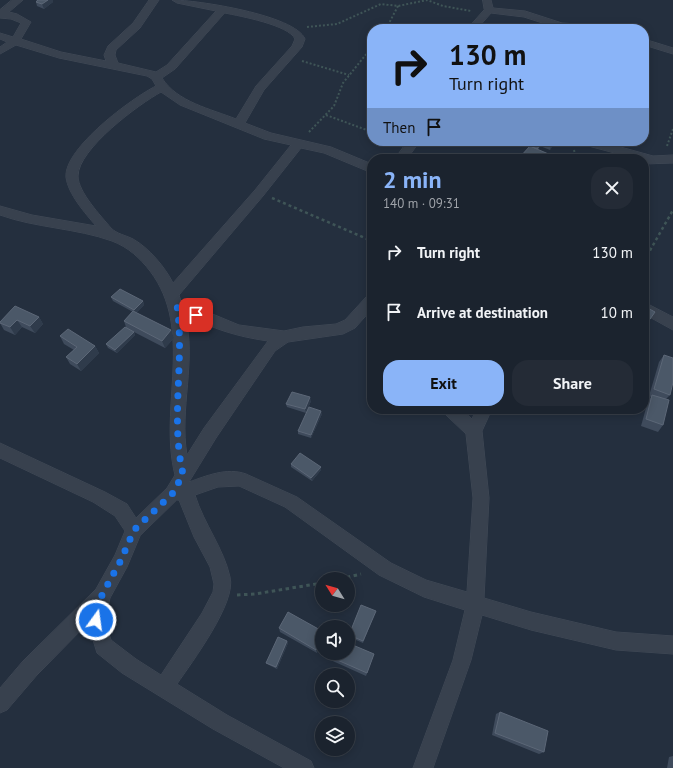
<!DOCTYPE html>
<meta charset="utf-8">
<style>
:root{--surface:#1b232e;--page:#242b36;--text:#f1f3f6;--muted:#a0a4aa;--line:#39404a;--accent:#8ab4f8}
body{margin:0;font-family:"PT Sans",sans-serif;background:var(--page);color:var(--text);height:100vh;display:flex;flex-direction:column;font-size:15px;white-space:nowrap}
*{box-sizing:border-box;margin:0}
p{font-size:13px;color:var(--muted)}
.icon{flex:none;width:22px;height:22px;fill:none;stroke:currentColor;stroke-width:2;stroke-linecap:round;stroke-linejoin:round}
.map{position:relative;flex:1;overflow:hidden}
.panel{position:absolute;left:367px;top:154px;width:282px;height:260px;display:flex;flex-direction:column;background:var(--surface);border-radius:16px;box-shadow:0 2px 10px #0003,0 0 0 1px var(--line)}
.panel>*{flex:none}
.top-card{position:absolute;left:367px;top:24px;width:282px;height:122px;border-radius:16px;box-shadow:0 2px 10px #0003,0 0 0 1px var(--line);background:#8ab4f8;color:#111;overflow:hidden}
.needle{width:26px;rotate:307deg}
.tools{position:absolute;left:315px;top:572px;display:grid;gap:8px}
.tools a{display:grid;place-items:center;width:40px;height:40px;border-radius:50%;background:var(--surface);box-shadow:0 2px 10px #0003,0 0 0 1px var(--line);font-size:20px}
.pin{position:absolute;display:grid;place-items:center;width:34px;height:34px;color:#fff;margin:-17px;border-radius:8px;box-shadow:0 2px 6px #0006}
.me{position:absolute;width:44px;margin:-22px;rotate:14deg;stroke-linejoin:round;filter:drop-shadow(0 0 3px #0008)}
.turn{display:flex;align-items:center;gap:14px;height:84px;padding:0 16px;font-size:18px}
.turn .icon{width:52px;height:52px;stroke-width:2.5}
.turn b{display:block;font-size:28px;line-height:34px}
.then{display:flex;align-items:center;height:38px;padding:0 16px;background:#0003;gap:8px;font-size:15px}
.round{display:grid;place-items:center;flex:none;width:42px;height:42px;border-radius:16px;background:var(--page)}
.head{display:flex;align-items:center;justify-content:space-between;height:68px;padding:0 16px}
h1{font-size:24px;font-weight:600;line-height:30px;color:var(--accent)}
.cta{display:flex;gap:8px;margin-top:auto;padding:8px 16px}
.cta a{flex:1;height:46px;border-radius:16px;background:var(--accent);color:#111;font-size:16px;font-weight:600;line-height:46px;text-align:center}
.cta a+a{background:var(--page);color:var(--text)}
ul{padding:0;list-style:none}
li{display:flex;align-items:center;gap:12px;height:60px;padding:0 16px}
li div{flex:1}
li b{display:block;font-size:15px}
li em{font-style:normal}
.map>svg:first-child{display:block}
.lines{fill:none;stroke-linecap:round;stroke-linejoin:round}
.minor-casing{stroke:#414a57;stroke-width:1}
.path-far2{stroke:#3f5557;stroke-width:2;stroke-dasharray:2 2;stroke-linecap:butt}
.path-far1{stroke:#3f5557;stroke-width:2.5;stroke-dasharray:3 3;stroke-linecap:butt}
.path{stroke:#3f5557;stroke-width:3;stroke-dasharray:3.5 3.5;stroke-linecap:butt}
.minor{fill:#38414e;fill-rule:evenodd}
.wall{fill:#3f4b5c}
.shaded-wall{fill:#2f3b4b}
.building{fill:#4b5868;stroke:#5c6777}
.route{stroke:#1a73e8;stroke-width:7;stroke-dasharray:0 12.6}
</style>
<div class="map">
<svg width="673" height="768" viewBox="0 0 673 768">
<rect width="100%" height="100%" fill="#242f3e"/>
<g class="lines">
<defs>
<path id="minor" d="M12,0h11l-14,12 8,2 14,8 -10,17 40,13 45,9 -2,-6 4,-9 25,-23 16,-23h10l-19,28 -24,22 -1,5 3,8 38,9 11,-7 49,-54 -39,-8 -5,-3c25,0 123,15 133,39l-3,8 -38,43 -19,33 26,10 60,14 41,17v9l-48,-20 -23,-5 -38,48 -84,99 2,6 58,24 45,6 19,-4 33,-3 9,-4 22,-24 5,-1v14l-17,19 -12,6 -55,8 -13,9 -59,87 -27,44c17,-6 38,-15 57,-8l51,23 94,66 35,17 41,12 6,-94 -7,-64 -21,-20 -3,-5h19l11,10 4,-10h16l-10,22 7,67 -5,100 47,14 85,20 57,4v18l-57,-4 -85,-20 -49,-15 -11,45 -38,108h-20l40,-108 12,-50 -41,-13 -45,-22 -94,-68 -46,-21 -21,1 -23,8c9,29 29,54 35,82 7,25 -38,85 -53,107l50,31 84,46 3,7h-30l-71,-39 -91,-56 -25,-20 -9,-30 -51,52 -30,35 -7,3v-25l23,-27 73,-72 19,-34 10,-24 -10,-15 -22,-14 -93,-44v-15l105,49 22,12 9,14 31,-30 8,-13c-17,-67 20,-145 -25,-204 -10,-13 -22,-24 -38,-30 -36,-13 -76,-13 -112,-26v-9l32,9 64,11c-11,-13 -28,-32 -30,-49 -2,-29 66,-79 90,-91l-4,-7 -5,-3 -88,-18 -43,-13 -16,9v-7l7,-5 -7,-3v-6l13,4 8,-14 -10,-4 -11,-1v-8zM225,13c15,3 64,12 70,26l-3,7 -36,40 -20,33c-25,-10 -59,-17 -74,-41l13,-9zM161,92l19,13 84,34 27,6 -36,45 -82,93c-8,-16 -24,-35 -40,-44 -8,-4 -16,-5 -22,-11 -10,-12 -33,-36 -33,-52 0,-27 61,-72 83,-84zM185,315c30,14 49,21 83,26l-64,87 -17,27c-8,-46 10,-95 -2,-140zM177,500h2l15,37 16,30 4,17 -1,8 -11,21 -41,62 -25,-16 -25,-19 -6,-20 5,-22 17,-31 13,-31z
M483,0h8l2,8 32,3 37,12 47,3 5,3h-53l-37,-12 -33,-4 -14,16h-10l17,-19z
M644,39l29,9v6l-29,-9z
M408,141h12l-13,18h-12z
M579,141h20l54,15 20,-1v8l-29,1v-5h-7l-56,-15z
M644,302l29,15v13l-29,-16z"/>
</defs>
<use href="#minor" class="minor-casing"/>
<path class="path-far2" d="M307,27l30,-3 44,-20 17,2 29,-6 16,6 28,5
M386,29l12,-23
M302,61l47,14
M326,115l46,17
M309,132l25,-26 9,-23 29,-36
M667,146l6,-17
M574,150l2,9"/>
<path class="path-far1" d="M272,198l100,43
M644,261l29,-51"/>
<path class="path" d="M340,579l21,-5
M237,595l18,-1 67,-11"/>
<use href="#minor" class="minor"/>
</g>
<path class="wall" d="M36,0h17v2l-9,7 -7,-3 -1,-4 1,-1z
M533,141h22l-1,3 -4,6 -10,-4 -2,4 21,9h-40l10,-12z
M111,297l32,4 1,4 -8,8 35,17 3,8 -9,10 -31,-16 1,3 -18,18 -9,-5 -2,-4 20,-17 -2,-6 9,-9 -20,-11z
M644,306l11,6 -7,11 -4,-2z
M39,317l4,7 -8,9 -13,-6 -7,8 -11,-5 -4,-7v-1z
M60,336l35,10 4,7 -18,18 -11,-7 -4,-7 8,-7 -10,-6z
M664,355l6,40 -4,4 -3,26 -5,7 -17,-6 7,-25 3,-4 -2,-1 10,-34z
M311,401l-5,12 -19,-6 -1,-3z
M322,414l-11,24 -13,-4v-3z
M291,464l30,6 -9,11 -21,-14z
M375,613l-12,30 -14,-6v-2z
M279,628l43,3 -5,22 -37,-21z
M287,641l1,2 -11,26 -10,-5 -1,-1z
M374,654l-8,22 -40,-18v-3z
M500,712l44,40 -5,2 -47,-19 4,-21z
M673,756v12h-6l2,-11z"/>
<path class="shaded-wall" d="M48,0h5v2l-9,7 -2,-5z
M554,141h1l-1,3 -4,6 1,-5z
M143,301l1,4 -9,9 -1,-4z
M39,317l4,7 -8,9 -5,-7z
M17,320l5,7 -7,8 -5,-8z
M171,330l3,8 -9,10 -3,-7z
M134,332l1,3 -18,18 -2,-3z
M95,346l4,7 -18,18 -4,-7z
M310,397l1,4 -5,12 -1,-4z
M321,411l1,3 -11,24v-3z
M321,467v3l-9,11 -1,-3z
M322,638v5l-5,10 -1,-3z
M287,641l1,2 -11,26 -1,-2z"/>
<path class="building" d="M38,0h10l-6,4 -6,-2z
M533,141h21l-3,4 -9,-3 -5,7 -7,-3 -1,1z
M530,146l30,13h-39l-2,-1z
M120,289l23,12 -9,9 -23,-13z
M15,306l24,11 -9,9 -13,-6 -7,7 -10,-4v-1z
M644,306l11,6 -5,7 -6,-3z
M133,311l38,19 -9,11 -38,-20z
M125,327l9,5 -19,18 -9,-6z
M68,329l27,17 -18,18 -11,-7 11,-10 -17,-11z
M664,355l9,3v24l-3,13 -16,-6z
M292,392l18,5 -5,12 -19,-5z
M652,395l17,5 -6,25 -17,-6z
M309,407l12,4 -10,24 -13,-4z
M300,453l21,14 -10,11 -20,-14z
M361,605l15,6 -13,30 -14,-6z
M288,612l34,19v7l-6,12 -37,-22z
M278,637l9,4 -11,26 -10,-4z
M348,643l26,11 -7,19 -41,-18 1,-2h21z
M500,712l48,19 -4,21 -49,-19z"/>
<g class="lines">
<path class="route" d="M96,620l6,-25 19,-35 13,-30 39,-37 10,-19c-13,-56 2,-113 -6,-169l19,10"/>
</g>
</svg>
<div class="tools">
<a><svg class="needle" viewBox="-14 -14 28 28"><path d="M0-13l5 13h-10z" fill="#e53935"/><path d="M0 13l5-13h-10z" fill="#a0a4aa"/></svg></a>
<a><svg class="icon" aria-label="sound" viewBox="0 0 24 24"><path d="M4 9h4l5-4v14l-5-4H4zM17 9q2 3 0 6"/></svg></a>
<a><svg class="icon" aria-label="search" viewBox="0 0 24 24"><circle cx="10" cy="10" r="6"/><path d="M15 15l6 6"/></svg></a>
<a><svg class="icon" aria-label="layers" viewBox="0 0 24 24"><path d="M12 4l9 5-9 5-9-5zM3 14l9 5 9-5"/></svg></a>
</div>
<div class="pin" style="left:196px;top:315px;background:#d93025"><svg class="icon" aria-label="arrive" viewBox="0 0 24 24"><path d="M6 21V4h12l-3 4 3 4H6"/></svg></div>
<svg class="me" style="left:96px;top:620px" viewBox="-20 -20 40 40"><circle r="17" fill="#1a73e8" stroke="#fff" stroke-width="3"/><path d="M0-11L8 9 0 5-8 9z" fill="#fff"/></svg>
<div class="top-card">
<div class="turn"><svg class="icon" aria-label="right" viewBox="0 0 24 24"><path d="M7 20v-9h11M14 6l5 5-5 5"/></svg><div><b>130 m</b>Turn right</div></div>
<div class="then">Then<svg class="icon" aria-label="arrive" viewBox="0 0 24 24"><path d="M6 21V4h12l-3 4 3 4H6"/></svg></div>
</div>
<section class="panel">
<div class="head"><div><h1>2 min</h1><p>140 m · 09:31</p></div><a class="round"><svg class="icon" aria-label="close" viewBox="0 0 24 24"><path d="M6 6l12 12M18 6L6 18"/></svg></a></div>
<ul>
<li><svg class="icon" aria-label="right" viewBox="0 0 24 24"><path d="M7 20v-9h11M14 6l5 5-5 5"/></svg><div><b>Turn right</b></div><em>130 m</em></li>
<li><svg class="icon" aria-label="arrive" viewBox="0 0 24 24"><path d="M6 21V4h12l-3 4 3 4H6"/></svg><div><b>Arrive at destination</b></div><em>10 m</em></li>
</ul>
<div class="cta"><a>Exit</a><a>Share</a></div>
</section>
</div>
